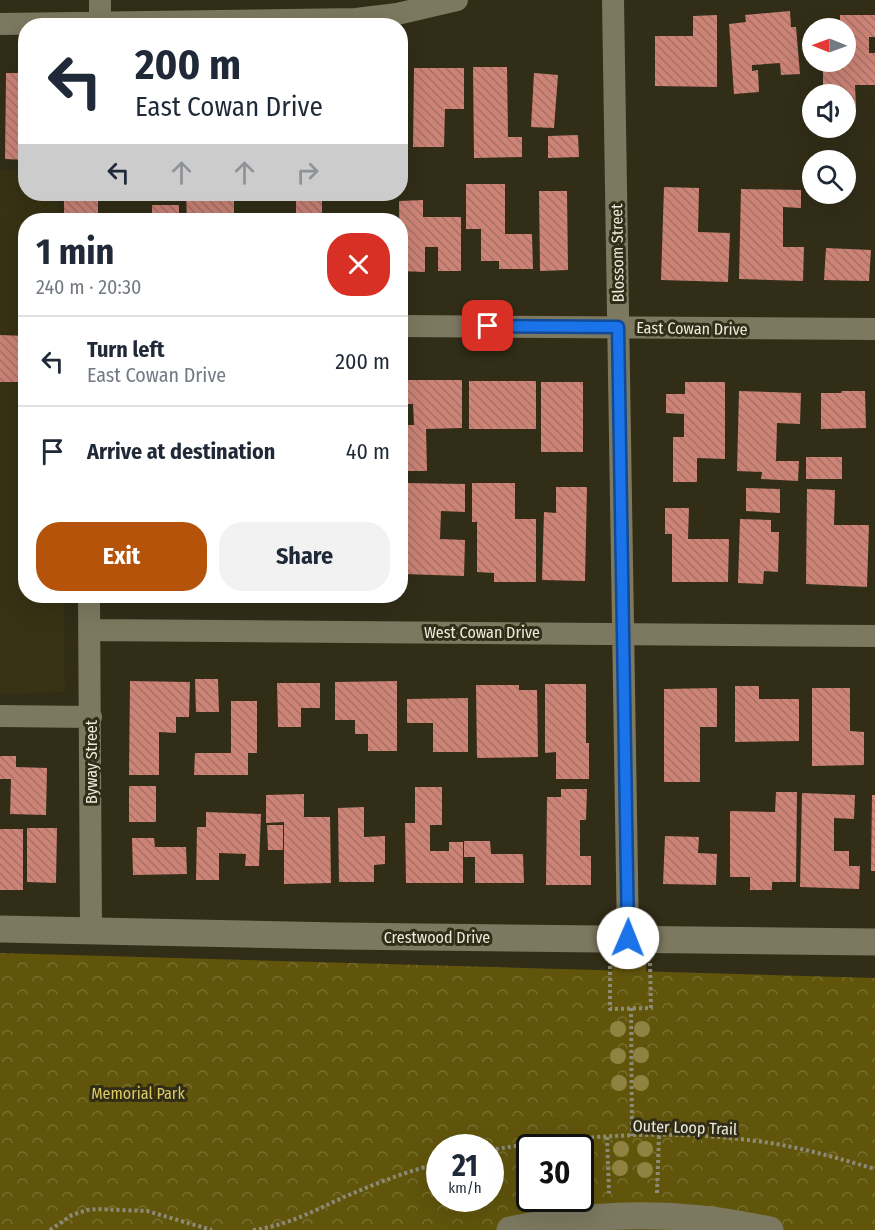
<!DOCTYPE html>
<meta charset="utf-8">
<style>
:root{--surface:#fff;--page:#f2f2f3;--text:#1f2937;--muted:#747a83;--line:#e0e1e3;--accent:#b45309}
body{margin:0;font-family:"Fira Sans Condensed",sans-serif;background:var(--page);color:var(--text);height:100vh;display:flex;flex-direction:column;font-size:22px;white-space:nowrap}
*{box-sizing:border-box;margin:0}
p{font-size:20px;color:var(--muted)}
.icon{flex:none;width:33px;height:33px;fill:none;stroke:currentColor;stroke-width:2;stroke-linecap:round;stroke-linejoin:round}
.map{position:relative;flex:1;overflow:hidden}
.drawer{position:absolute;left:18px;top:213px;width:390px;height:390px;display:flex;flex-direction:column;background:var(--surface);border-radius:24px;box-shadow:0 6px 24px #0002}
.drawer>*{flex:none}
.banner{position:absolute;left:18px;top:18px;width:390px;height:183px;border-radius:24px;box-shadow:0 6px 24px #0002;background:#fff;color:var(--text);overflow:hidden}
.needle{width:39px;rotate:271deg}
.controls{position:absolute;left:802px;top:18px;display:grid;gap:12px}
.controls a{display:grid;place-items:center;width:54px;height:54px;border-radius:50%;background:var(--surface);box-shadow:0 6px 24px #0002;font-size:30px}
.speed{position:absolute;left:426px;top:1134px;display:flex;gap:12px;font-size:30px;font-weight:700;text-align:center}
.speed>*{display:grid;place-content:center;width:78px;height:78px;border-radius:50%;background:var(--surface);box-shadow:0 6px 24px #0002;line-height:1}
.speed small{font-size:15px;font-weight:400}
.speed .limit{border:3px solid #111;border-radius:9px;background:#fff;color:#111}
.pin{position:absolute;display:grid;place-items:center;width:51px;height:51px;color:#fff;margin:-26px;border-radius:12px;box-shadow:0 3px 9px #0006}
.me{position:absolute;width:66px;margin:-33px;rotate:1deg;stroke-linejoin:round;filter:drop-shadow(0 0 4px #0008)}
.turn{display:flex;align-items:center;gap:21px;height:126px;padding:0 18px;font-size:27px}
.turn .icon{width:78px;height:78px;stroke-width:2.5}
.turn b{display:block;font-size:42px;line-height:51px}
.lanes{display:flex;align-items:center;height:57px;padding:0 18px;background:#0003;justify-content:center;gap:30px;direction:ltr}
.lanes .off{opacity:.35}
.round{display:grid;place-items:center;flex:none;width:63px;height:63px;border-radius:24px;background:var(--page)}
.headline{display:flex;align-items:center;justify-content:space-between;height:102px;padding:0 18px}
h1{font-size:36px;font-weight:700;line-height:45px}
.button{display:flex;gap:12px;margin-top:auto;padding:12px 18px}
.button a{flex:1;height:69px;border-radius:24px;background:var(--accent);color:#fff;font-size:24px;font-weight:700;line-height:69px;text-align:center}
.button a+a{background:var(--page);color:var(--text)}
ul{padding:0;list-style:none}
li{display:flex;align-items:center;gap:18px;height:90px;padding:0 18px;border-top:2px solid var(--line)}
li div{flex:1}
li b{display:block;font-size:22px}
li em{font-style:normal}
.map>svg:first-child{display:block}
.built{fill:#373214}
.green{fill:#61550c}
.park{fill:url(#park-crowns);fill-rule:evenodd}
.building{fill:url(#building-back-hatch)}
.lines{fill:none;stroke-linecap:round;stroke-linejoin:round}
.path{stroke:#8d8a78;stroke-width:4;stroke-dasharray:3 3;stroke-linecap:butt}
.minor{stroke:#7d7960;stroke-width:22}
.tertiary{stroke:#7d7960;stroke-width:27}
.tree{fill:#908342}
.route-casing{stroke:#114b97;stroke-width:15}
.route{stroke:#1a73e8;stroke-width:10}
.labels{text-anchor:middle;stroke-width:6;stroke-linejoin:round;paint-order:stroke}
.street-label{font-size:16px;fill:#edebdd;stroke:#312d17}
.park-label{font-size:16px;fill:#ddca65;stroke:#312d17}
</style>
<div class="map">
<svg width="875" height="1230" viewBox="0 0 875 1230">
<defs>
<pattern id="park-crowns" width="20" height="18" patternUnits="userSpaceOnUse" patternTransform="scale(1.5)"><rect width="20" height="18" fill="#61550c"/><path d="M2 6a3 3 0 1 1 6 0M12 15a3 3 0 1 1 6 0" fill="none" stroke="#786e2f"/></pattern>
<pattern id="building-back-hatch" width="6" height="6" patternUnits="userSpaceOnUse" patternTransform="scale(1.5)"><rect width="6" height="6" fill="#cd8376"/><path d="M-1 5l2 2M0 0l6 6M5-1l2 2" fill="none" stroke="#a57166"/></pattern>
</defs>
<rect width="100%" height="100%" fill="#312d17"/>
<path class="built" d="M0,171h25l1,23h33v26h-33v376h38l1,96 -65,2z"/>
<path class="green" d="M612,952h34l1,45h-34z"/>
<path class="park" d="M0,953l875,25v252h-875zM440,1148h50v50h-50zM530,1148h50v50h-50z"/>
<path class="building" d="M790,11l1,16h5l4,47 -19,1 -1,-12 -28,2v6l6,-1 1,22 -25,2 -5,-70 17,-2 -1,-7z
M717,15v72l-62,-1v-50h38v-20z
M840,15h35v22h-6v16h6v32h-20l1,21h-10v-12h-23v-32h23v-34h-6z
M473,67h34l1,70h14v20l-48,1z
M414,68h50v41h-19l-1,38h-31z
M6,73h20v87l-21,-1z
M534,73l24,2 -4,53 -23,-1z
M578,135l1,22 -31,1v-22z
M400,139h8v24l-8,-1z
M466,184h39v50h27l1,35h-34v-8h-18v-32h-15z
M664,187l35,1 -1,44 32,1 -2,49 -67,-2z
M741,189l60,1v18l-18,-1v40h21l-1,34 -64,-2z
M539,191h28l1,79 -28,1z
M64,194h34v26h-34z
M186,194h48v26h-47z
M296,198h26v22h-26z
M423,200v17h38v54h-23v-24h-13v25l-25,-1 -1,-70z
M152,205h27v15h-27z
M258,216h27v4h-27z
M392,216v4h-63v-3z
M826,248l45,2 -2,31 -45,-1z
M0,335l26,1v46h-26z
M401,380h61v48l-36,1 1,42h-24l-1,-46h12l-1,-21h-11z
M469,381h67v48h-67z
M541,382h42v70h-42z
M685,382h40v77l-28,-1v24h-24v-45h11v-23l-18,-1v-19h19z
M739,391l62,2 -1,31 -23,-1 -1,38h23l-1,20 -37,-2 1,-7 -25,-1z
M842,391h23l1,37 -45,1v-36h20z
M806,457h36v22h-36z
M405,483l60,1v28l-24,-1 -1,28 25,1 -1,36 -61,-2z
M472,483h43v36h21v63h-42v-9l-17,-1v-50h-5z
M556,487h31l-2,94 -43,-1 2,-68 12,1z
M746,488l34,1v24l-34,-2z
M807,489l28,1 -1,35h35l-2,62 -61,-3z
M665,508h24l-1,31h41l-1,43h-56v-48h-7z
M740,519l31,1v12h8l-1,40 -14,-1 -1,13 -25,-1z
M195,679h23l1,33h-23z
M130,681l60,1 -1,35h-13v16l-17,-1v43h-30z
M397,681v70h-29v-17h-13v-14h-20v-38z
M277,683h43v25h-19v19h-23z
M545,684h41v59h3v36h-33v-27l-11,1z
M476,685h43v5h18l1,67 -61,1z
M735,686h24v13h40v42l-64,1z
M717,688v39h-17v55h-36v-93z
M812,688h38v43l14,1v33l-52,1z
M468,698v54h-35v-29h-26v-24z
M231,701h26v52h-9v22h-54l1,-22h36z
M0,756h16v11l31,1 -1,47 -36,-1 1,-35h-11z
M129,786h27v36h-27z
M415,787h27v38h-12v26h19v-9h14v41h-57l-1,-60h10z
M561,789h26l-1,31h-6v36h11v29h-45l1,-88h14z
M776,792h21l-1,90h-24v8h-22v-13h-20v-66l45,1z
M802,793l53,2 -1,24 -20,-1v33h15v15h11l-1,23 -59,-2z
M304,794v23h26l1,66 -47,1v-62l-18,1v-28z
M872,795h3v76h-4z
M364,807v30l21,-1v28l-11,1v17h-35l-1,-74z
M206,812l55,2 -2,52h-14l1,-12 -27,-1v27h-23l1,-53h9z
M267,825h16v25h-15z
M27,828h30l-1,55 -29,-1z
M0,829h23v61h-23z
M665,836l34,1 -1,16 19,1 -1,31 -53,-1z
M132,838h22l1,9h31l1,27 -54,1z
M464,841h26l1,13h32l1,29h-49v-26h-11z"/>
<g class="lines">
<path class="path" d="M610,960v49l41,-1 -1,-47
M631,1008l1,128
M607,1137l2,56
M490,1150c95,-16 197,-22 292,-5 32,6 62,15 93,24
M657,1193l2,-57
M50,1230l22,-15 15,-5 10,-1 50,2 65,19
M253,1230c33,-4 61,-19 91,-33 31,-13 63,-26 96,-34"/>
<path class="minor" d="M100,0v22
M613,0l15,938
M0,24l356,-5 41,-5 60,-14
M400,326l475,3
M89,596l2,333
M90,630l785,6
M0,716l91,1"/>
<path class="tertiary" d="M0,929l340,7 535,6
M510,1230c61,-13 129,-18 192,-11 23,2 45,7 68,11"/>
</g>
<g class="tree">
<circle cx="618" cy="1029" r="8"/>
<circle cx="642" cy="1029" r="8"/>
<circle cx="641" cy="1055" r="8"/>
<circle cx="618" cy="1056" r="8"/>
<circle cx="619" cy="1083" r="8"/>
<circle cx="641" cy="1083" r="8"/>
<circle cx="621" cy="1149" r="8"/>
<circle cx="645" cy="1149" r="8"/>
<circle cx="620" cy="1168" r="8"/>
<circle cx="645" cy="1170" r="8"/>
</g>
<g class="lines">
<defs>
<path id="route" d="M488,326l130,1 10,611"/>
</defs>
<use href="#route" class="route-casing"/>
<use href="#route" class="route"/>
</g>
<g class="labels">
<g class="street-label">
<text transform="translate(617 253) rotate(-91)" y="6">Blossom Street</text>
<text transform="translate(692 328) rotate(1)" y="6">East Cowan Drive</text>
<text x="482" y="638">West Cowan Drive</text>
<text transform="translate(91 762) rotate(-90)" y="6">Byway Street</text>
<text x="437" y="943">Crestwood Drive</text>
<text transform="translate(685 1127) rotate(2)" y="6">Outer Loop Trail</text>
</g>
<g class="park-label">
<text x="138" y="1099">Memorial Park</text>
</g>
</g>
</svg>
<div class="controls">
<a><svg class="needle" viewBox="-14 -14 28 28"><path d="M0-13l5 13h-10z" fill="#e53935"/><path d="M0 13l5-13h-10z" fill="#747a83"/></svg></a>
<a><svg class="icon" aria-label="sound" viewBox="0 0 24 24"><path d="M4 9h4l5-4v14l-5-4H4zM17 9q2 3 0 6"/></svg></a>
<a><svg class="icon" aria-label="search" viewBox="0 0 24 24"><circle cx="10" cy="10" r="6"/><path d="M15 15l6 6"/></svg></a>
</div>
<div class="speed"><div>21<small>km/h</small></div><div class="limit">30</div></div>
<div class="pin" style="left:488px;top:326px;background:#d93025"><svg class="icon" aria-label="arrive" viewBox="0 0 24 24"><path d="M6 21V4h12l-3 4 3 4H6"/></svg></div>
<svg class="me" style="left:628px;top:938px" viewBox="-20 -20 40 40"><circle r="19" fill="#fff"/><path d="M0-13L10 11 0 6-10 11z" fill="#1a73e8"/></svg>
<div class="banner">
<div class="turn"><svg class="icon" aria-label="left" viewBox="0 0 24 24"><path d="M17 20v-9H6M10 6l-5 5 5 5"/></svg><div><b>200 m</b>East Cowan Drive</div></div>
<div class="lanes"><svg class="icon" aria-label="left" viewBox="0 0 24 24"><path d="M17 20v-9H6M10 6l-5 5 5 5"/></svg><svg class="icon off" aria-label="ahead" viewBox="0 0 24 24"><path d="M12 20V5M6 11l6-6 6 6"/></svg><svg class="icon off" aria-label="ahead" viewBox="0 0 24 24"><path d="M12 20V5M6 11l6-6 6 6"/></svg><svg class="icon off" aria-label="right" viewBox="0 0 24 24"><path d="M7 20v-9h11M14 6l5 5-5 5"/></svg></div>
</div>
<section class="drawer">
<div class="headline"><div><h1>1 min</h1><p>240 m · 20:30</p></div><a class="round" style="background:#d93025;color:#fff"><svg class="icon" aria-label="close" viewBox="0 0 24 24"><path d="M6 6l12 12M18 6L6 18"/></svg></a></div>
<ul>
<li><svg class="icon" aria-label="left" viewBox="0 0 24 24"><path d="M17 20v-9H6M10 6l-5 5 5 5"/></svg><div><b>Turn left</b><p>East Cowan Drive</p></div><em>200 m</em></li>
<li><svg class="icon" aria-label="arrive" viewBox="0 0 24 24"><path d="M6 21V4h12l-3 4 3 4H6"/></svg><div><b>Arrive at destination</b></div><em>40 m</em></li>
</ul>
<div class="button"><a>Exit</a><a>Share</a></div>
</section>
</div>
